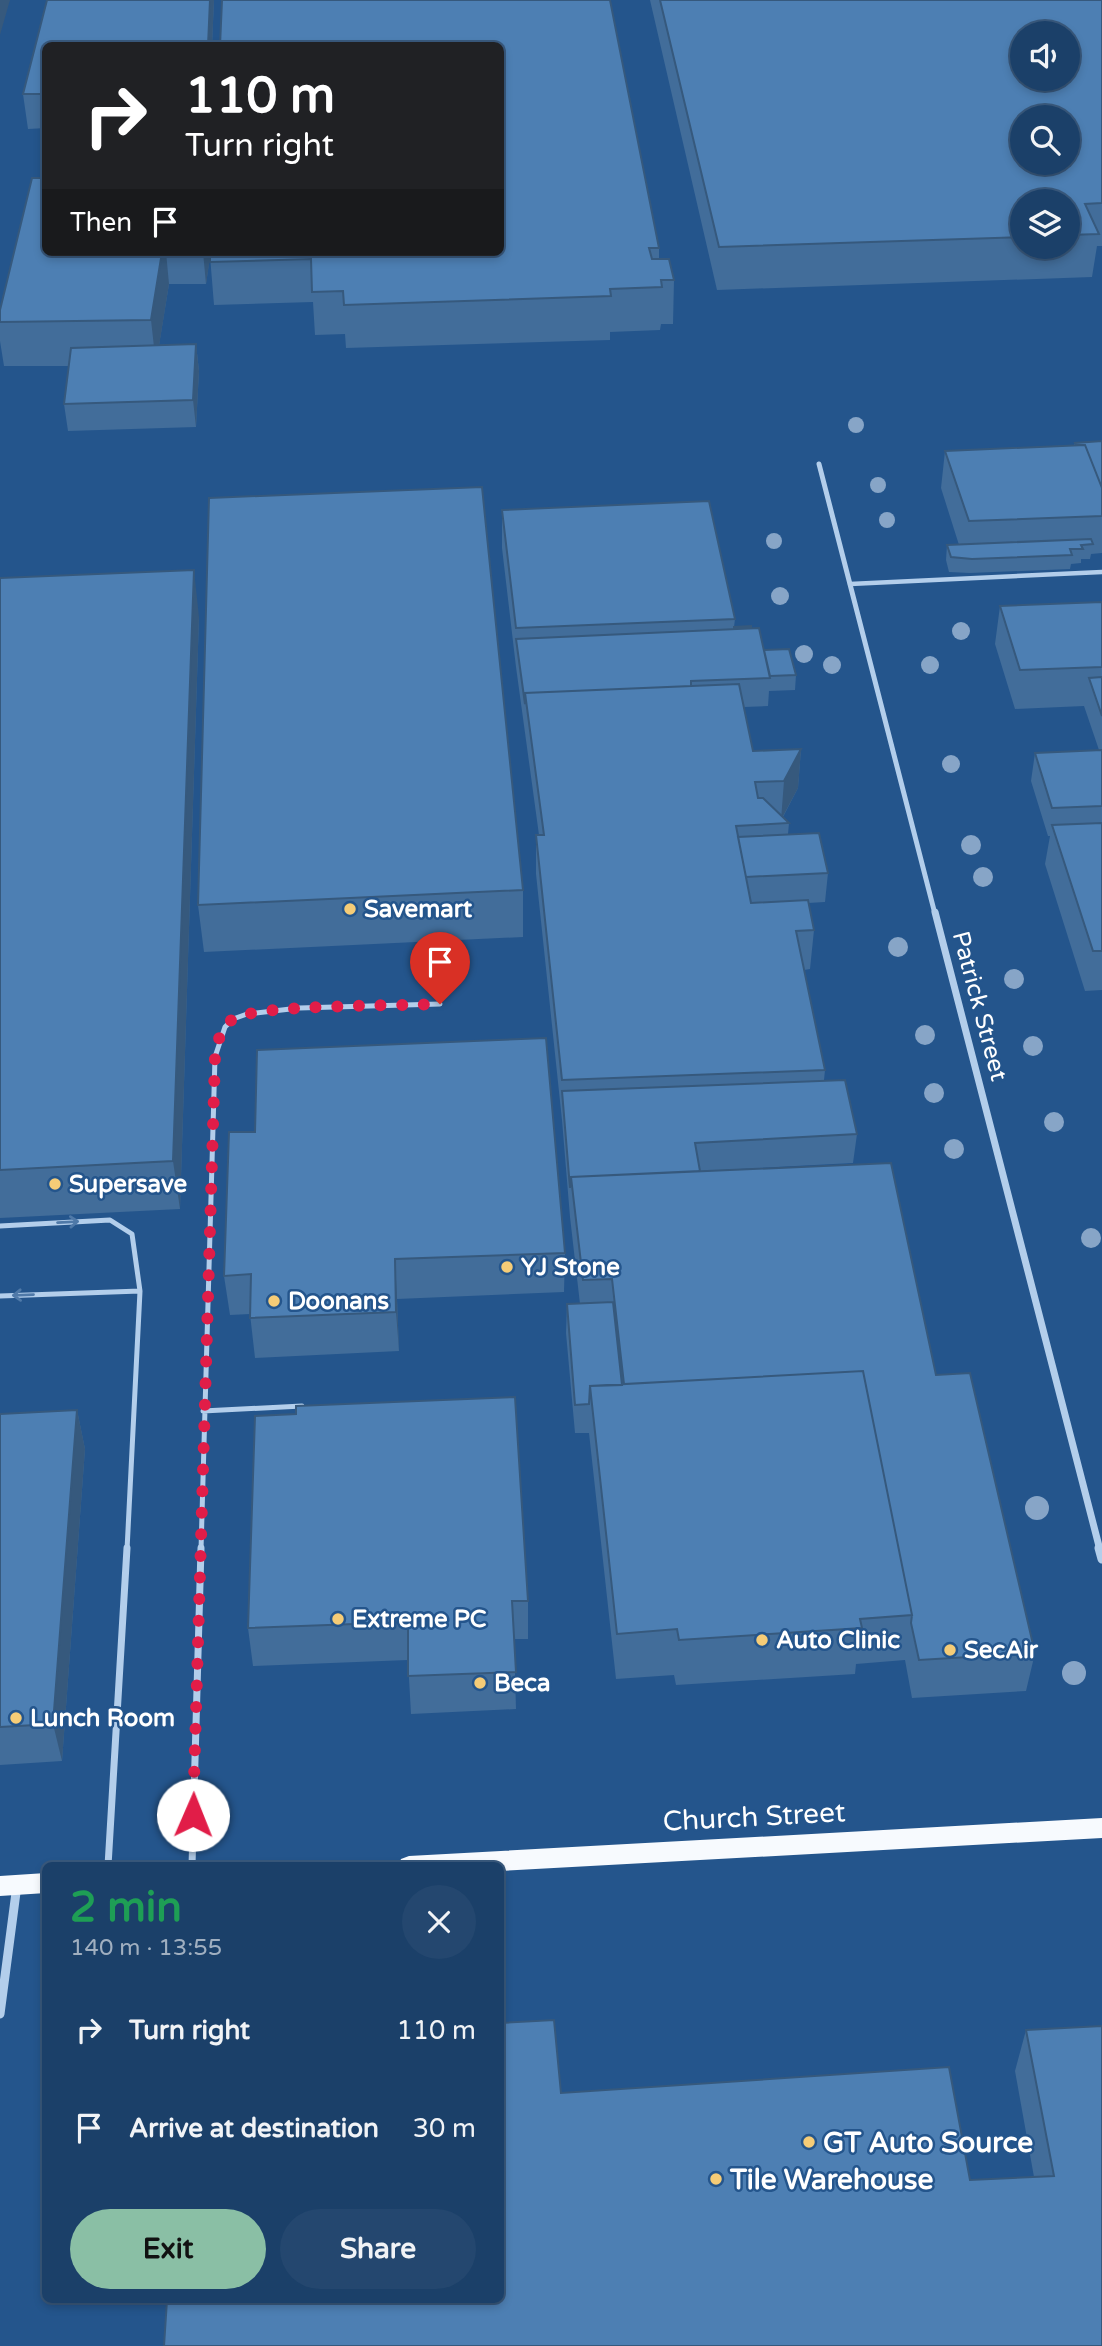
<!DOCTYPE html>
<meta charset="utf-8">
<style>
:root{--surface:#1b4069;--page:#24476f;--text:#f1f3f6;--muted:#a0afc0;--line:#39597d;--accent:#8abfa5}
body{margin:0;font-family:"Varela Round",sans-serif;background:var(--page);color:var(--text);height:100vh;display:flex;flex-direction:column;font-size:26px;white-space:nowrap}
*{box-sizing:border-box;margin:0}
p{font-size:23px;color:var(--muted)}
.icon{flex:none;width:38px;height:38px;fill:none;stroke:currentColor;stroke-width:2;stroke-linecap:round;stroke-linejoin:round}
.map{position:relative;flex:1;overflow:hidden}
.details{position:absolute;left:42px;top:1862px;width:462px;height:441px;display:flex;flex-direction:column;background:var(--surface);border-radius:10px;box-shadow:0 4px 10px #0003,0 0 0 2px var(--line)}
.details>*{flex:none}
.hud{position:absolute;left:42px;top:42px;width:462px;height:214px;border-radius:10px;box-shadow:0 4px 10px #0003,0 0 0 2px var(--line);background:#202124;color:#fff;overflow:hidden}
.fabs{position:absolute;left:1010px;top:21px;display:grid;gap:14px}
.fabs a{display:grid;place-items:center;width:70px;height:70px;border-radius:50%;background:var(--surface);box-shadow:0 4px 10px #0003,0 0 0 2px var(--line);font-size:35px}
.pin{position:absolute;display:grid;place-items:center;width:60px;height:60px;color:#fff;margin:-72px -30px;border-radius:50% 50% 50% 0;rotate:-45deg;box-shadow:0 0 7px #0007}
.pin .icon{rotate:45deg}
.me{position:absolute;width:77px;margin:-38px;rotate:1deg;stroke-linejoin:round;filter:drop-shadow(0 0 5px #0008)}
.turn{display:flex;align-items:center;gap:24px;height:147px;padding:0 28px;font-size:32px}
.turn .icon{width:91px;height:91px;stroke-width:2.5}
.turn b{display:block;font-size:49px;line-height:60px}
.then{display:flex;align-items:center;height:66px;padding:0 28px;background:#0003;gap:14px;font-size:26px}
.round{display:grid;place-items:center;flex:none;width:74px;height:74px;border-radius:37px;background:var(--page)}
.head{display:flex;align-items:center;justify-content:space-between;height:119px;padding:0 28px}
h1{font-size:42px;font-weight:700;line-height:52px;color:#1e9e55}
.action{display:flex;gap:14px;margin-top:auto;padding:14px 28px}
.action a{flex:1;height:80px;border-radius:42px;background:var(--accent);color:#111;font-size:28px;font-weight:700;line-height:80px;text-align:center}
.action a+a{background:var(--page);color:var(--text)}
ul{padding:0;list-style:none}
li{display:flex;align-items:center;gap:21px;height:98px;padding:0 28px}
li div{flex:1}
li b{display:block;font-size:26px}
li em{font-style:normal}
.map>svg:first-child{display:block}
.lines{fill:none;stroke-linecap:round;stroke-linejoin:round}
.lane-far2{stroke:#b3ceeb;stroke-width:4.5}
.lane-far1{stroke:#b3ceeb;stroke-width:5}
.lane{stroke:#b3ceeb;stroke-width:7}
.street-far2{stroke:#b3ceeb;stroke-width:5}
.street-far1{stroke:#b3ceeb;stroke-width:7}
.street{stroke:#b3ceeb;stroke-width:9}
.primary{fill:#f7fafe;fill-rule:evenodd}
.tree{fill:#87a5c7}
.wall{fill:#426d9a;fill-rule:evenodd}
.shaded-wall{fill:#36597d}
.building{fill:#4d7fb3;stroke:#36597d;stroke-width:2;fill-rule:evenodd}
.oneway{stroke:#4f79a8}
.route{stroke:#e11d48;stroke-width:12;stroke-dasharray:0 21.6}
.poi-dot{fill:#f5cc77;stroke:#24558c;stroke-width:2.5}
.labels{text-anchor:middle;stroke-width:5;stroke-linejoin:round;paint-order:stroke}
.poi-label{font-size:24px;font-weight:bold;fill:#fff;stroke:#24558c;text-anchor:start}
.street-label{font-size:24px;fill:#fff;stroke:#24558c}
.near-street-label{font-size:28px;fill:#fff;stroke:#24558c}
.near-poi-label{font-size:28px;font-weight:bold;fill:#fff;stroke:#24558c;text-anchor:start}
</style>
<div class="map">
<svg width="1102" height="2346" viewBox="0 0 1102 2346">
<rect width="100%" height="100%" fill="#24558c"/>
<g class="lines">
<path class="lane-far2" d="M850,584l252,-12"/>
<path class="lane-far1" d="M0,1226l110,-6 22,14 8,57 -13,259
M0,1296l140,-5
M203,1411l99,-5
M201,1550l14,-493 10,-30 8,-8 14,-5 52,-6 141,-4"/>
<path class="lane" d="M108,1866l19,-318
M192,1866l9,-318"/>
<path class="street-far2" d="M819,464l116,450"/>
<path class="street-far1" d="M935,912l165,638"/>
<path class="street" d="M1099,1548l3,11
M0,2014l17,-129"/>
<path class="primary" d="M1102,1818v20l-602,33v-5h-102l3,-7 8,-3z
M46,1873v20l-46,3v-20z"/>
</g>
<g class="tree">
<circle cx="856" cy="425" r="8"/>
<circle cx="878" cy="485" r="8"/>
<circle cx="887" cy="520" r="8"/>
<circle cx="774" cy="541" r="8"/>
<circle cx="780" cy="596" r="9"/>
<circle cx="961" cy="631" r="9"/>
<circle cx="804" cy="654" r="9"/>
<circle cx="832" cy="665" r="9"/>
<circle cx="930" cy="665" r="9"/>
<circle cx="951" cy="764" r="9"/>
<circle cx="971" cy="845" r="10"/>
<circle cx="983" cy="877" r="10"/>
<circle cx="898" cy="947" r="10"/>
<circle cx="1014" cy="979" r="10"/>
<circle cx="925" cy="1035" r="10"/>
<circle cx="1033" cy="1046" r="10"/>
<circle cx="934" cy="1093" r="10"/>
<circle cx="1054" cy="1122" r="10"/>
<circle cx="954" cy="1149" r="10"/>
<circle cx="1091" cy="1238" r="10"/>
<circle cx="1037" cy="1508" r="12"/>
<circle cx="1074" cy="1673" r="12"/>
</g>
<path class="wall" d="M47,0h167l-2,46h-166v82l-18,1 -5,-35z
M650,0h452v246h-5l-5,31 -375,13zM1022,201h46v46h-46z
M659,248v11l15,21 -1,44h-12l-1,6 -50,2v8l-264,8 -1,-14 -30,1 -2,-33 -99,3 -4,-49 -4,28h-37l-10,61 37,-1 3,27 -3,56 -128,4 -4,-27 5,-38h-65l-4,-25v-31l46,-58h454z
M1102,441v112l-11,1 -1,5h-9v4l-10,1 -1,5 -100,4 -21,-1 -3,-12 1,-15h12l-18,-57 4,-37 129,-6 1,-2z
M502,510l233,109 -1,8 17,1 13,22 32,25 -1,15 -26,1 -1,15 -24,1 9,44 48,-2 -3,39 -15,29 6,6 -1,11 40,39 -3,29 -17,1 6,27 -4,39 -6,1 21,100 -1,10 33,54 -4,29 -153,8 236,204 99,278 -9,38 -114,7 -7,-38 -49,4 -1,10 -179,11 -2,-10 -58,4 -27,-246h-14l-9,-100 1,-29h13l-10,-87 -8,-97 -26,-246v-39h3l-23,-168 -14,-119z
M0,578l199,39 -19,592 -180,9z
M1102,602v388l-17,1 -40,-127 5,-28h-2l-17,-55 4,-28 64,-3 -15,-44 -69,3 -20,-65 5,-38z
M523,890v47l-319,15 -6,-47z
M229,1132l336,121 -1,39 -167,7 2,52 -144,7 -5,-44 -20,1 -6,-39z
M77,1410l8,39 -23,312 -62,4v-351z
M255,1416l273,185v38h-14l2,70 -105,5 -3,-54 -155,6 -5,-38z
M1026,2030l76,316h-938l397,-253 409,87 64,-3 -19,-106z"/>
<path class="shaded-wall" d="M0,0h10l-10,35z
M210,0h4l-2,46h-4z
M162,252h4l3,32 -13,81 -5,-45z
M203,252h8l-5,32z
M196,344l3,27 -3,56 -3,-27z
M194,570l5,47 -19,592 -7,-48z
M801,749l-3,39 -17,32 3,-39z
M395,1259l2,40 2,52 -3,-39z
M77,1410l8,39 -23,312 -9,-37z"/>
<path class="building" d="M47,0h163l-2,46h-162v48h-23z
M222,0h388l49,248h-10l3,11h17l5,21h-13l1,7 -52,2 1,7 -267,9 -1,-14 -31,1 -1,-33 -101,3v-10h290v-206h-280z
M660,0h442v203l-17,1 14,30 -31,1v-34h-46v36l-303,10zM1022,33h46v46h-46zM1022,117h46v46h-46z
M32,178h14v74h116l-11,68 -151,2v-12z
M196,344l-3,56 -129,4 7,-56z
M1102,441v47l-17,-43h-9l-1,-2z
M1085,445l17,43v28l-133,5 -24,-70z
M482,487l41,403 -325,15 11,-407z
M709,501l26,118 -219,9 -14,-118z
M1091,539l2,5 -12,1 2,4h-13l2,6 -100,4 -21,-2 -4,-12z
M194,570l-21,591 -173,9v-592z
M1102,602v65l-82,3 -20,-64z
M751,626v2l-17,1v-2z
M759,628l11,50 -79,3v5l-166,7v11l-9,-65z
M789,649l7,26 -26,1 -6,-26z
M1102,677v39l-13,-38z
M739,684l14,67 48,-2 -17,32 -29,1 3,16h5l26,25 -53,3 15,77 57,-3 6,30 -18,1 29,139 -263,10 -26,-245h8l-19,-142z
M1102,750v56l-50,2 -17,-55z
M1102,823v128h-9l-41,-126z
M819,833l9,40 -82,4 -8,-40z
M546,1038l19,215 -170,6 1,53 -146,6 1,-44 -27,2 5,-144h26l2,-82z
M845,1080l12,54 -162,9 5,28 -129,6 -1,11 -8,-97z
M891,1163l45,212 34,-2 65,280 -116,7 -8,-37 1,-8 -49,-244 -239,13 -12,-105 -29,1 -12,-103z
M613,1302l9,83 -32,1 -1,18 -14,1 -8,-101z
M863,1371l49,244 -52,4 2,9 -183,12 -2,-11 -60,5 -27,-248z
M515,1397l13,204h-16l4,71 -108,4v-54l-160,6 7,-212 41,-2v-8z
M77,1410l-24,314 -53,3v-313z
M554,2020l7,73 388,-26 21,113 84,-4 -28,-146 76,-4v320h-938l3,-46h333v-277z"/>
<defs><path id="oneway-shaft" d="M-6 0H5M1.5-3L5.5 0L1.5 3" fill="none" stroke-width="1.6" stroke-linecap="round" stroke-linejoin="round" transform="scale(1.75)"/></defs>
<g class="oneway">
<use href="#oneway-shaft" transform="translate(68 1222) rotate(-3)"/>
<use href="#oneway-shaft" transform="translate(23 1295) rotate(178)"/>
</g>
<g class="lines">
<path class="route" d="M193,1815l22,-758c3,-15 4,-28 18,-38 24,-15 170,-13 207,-15"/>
</g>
<g class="poi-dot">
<circle cx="350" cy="909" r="7"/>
<circle cx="55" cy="1184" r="7"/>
<circle cx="507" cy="1267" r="7"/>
<circle cx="274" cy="1301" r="7"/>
<circle cx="338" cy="1619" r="7"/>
<circle cx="762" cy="1640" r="7"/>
<circle cx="950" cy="1650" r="7"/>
<circle cx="480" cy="1683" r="7"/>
<circle cx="16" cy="1718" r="7"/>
<circle cx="809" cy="2142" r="7"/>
<circle cx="716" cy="2179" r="7"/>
</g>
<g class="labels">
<g class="poi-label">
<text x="364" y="917">Savemart</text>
<text x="69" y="1192">Supersave</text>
<text x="521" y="1275">YJ Stone</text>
<text x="288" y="1309">Doonans</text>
<text x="352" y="1627">Extreme PC</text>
<text x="776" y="1648">Auto Clinic</text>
<text x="964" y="1658">SecAir</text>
<text x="494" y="1691">Beca</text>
<text x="30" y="1726">Lunch Room</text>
</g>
<g class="street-label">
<text transform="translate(980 1006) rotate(75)" y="8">Patrick Street</text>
</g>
<g class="near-street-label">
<text transform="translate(754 1816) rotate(-3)" y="10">Church Street</text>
</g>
<g class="near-poi-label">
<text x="823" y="2152">GT Auto Source</text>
<text x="730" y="2189">Tile Warehouse</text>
</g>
</g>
</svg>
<div class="fabs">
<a><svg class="icon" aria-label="sound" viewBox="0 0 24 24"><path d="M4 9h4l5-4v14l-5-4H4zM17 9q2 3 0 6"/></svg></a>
<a><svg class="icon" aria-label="search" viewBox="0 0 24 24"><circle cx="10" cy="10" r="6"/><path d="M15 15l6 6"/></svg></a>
<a><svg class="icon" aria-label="layers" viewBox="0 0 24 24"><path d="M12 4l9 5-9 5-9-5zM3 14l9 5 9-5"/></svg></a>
</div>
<div class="pin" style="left:440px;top:1004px;background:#d93025"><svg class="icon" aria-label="arrive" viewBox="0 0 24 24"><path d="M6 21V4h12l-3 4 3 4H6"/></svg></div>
<svg class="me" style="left:193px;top:1815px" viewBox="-20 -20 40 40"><circle r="19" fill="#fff"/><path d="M0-13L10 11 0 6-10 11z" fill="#e11d48"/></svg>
<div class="hud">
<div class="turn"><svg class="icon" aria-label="right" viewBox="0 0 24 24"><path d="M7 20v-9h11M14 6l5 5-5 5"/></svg><div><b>110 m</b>Turn right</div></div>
<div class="then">Then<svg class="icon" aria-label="arrive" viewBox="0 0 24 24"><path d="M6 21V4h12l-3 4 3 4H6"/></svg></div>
</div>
<section class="details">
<div class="head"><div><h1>2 min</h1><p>140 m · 13:55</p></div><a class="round"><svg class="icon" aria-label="close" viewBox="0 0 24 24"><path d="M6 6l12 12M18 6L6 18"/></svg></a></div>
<ul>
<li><svg class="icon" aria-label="right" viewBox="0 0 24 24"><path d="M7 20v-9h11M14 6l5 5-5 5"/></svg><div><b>Turn right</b></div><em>110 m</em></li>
<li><svg class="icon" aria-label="arrive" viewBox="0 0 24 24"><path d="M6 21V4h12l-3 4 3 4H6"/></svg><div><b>Arrive at destination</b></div><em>30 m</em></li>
</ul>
<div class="action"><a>Exit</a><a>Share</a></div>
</section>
</div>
